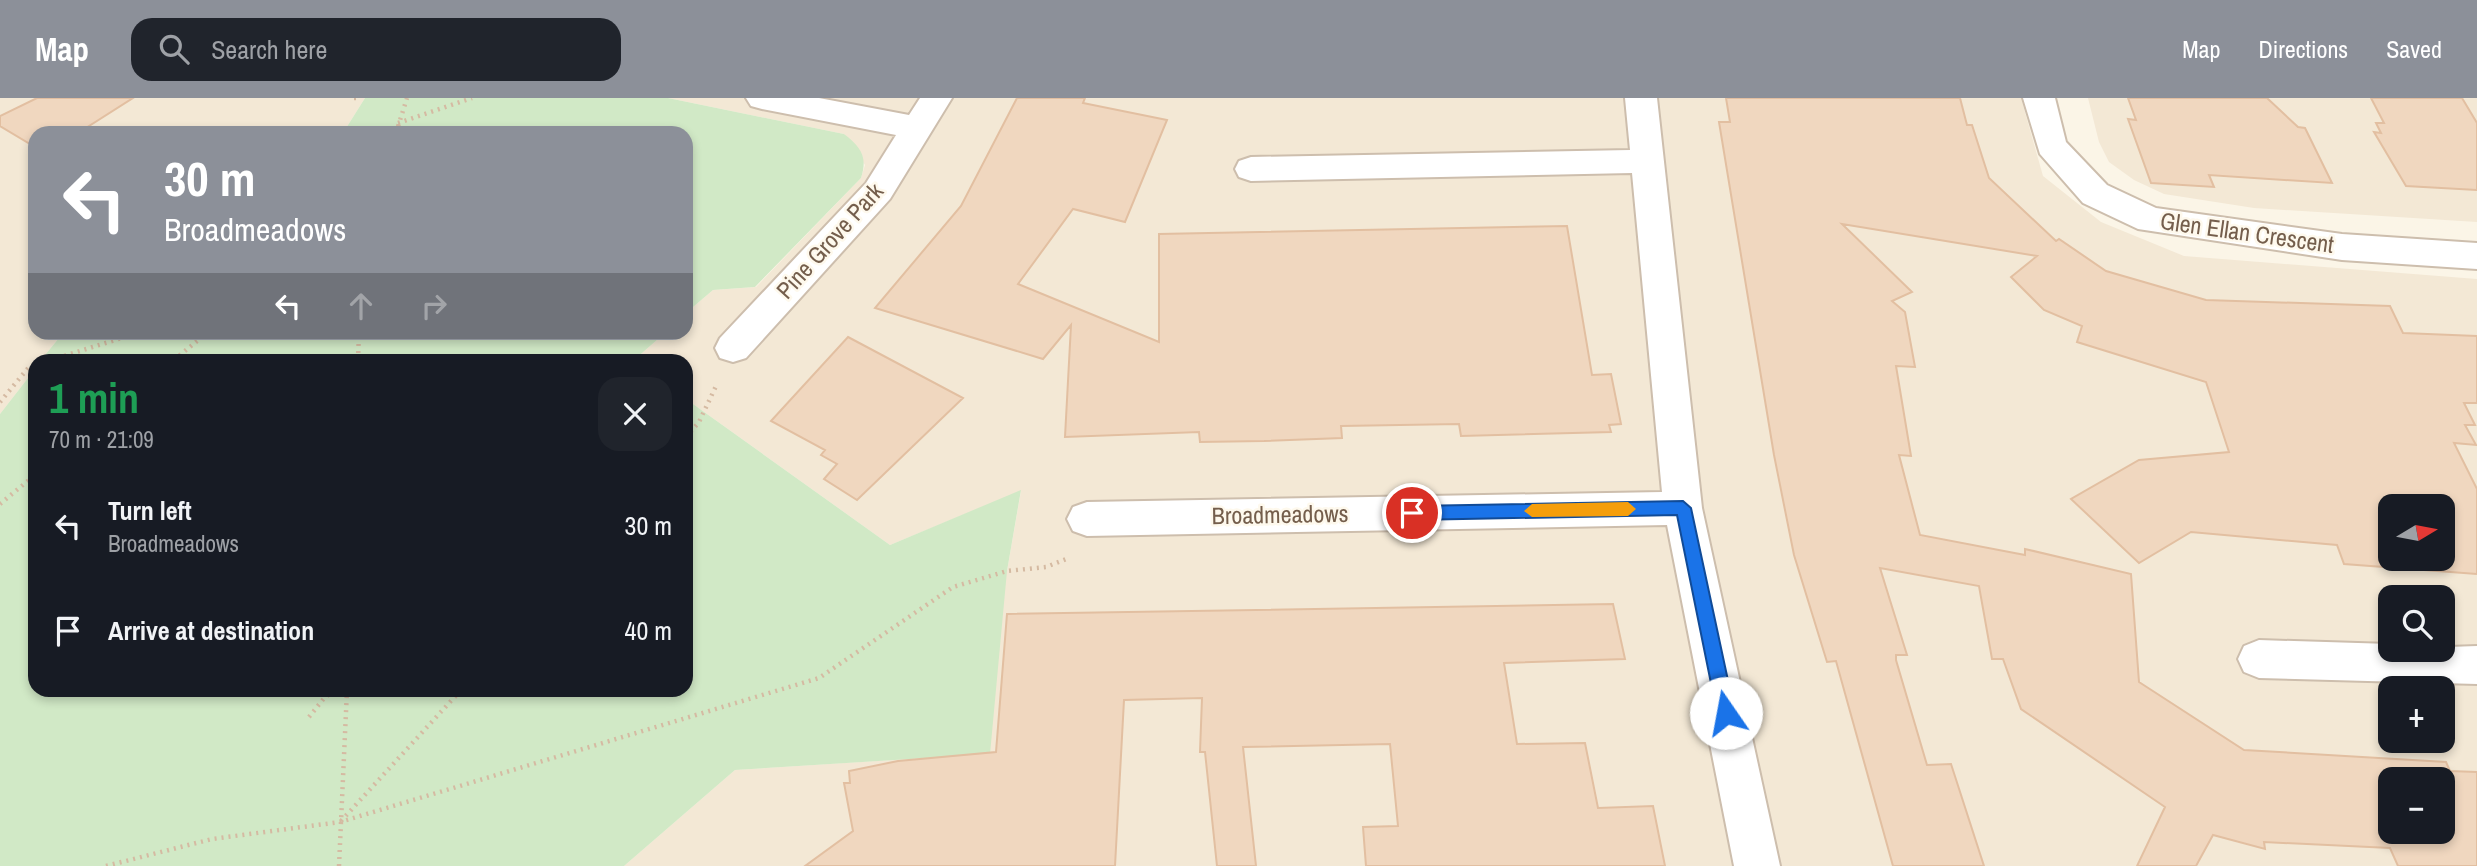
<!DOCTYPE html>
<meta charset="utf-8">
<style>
:root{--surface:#171b24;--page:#20242c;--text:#f1f3f6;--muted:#9ea1a6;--accent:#8c9099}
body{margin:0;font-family:"Archivo Narrow",sans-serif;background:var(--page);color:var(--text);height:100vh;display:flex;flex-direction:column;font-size:26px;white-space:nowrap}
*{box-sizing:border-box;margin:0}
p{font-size:23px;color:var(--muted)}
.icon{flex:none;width:38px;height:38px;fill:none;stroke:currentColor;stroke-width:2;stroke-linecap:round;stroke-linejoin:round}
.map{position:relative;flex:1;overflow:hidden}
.sheet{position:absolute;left:28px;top:256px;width:665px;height:343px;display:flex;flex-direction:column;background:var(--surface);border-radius:21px;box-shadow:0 4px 10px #0003}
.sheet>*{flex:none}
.hud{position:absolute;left:28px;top:28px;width:665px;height:214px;border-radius:21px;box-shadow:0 4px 10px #0003;background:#8c9099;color:#fff;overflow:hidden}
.needle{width:46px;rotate:80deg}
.tools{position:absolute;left:2378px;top:396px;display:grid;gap:14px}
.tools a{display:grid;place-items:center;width:77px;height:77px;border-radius:14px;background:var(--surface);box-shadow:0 4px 10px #0003;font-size:35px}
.pin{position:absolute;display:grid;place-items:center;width:60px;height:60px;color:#fff;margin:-30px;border:4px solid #fff;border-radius:50%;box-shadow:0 2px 7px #0007}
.me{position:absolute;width:77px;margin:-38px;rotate:348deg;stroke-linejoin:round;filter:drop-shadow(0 0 5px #0008)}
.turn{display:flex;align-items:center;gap:24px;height:147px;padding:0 21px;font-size:32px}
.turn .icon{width:91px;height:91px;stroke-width:2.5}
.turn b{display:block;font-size:49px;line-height:60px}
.lanes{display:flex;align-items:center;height:66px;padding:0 21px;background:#0003;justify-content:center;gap:35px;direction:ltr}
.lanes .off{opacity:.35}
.round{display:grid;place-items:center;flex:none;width:74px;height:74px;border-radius:21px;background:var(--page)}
.headline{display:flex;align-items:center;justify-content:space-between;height:119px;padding:0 21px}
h1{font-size:42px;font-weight:800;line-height:52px;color:#1e9e55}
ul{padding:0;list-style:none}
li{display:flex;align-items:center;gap:21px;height:105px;padding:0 21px}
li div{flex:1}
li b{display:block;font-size:26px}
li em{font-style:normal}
header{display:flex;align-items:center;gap:42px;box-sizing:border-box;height:98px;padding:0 35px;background:var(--accent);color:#fff}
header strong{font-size:33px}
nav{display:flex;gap:38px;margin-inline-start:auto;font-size:24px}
.search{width:490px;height:63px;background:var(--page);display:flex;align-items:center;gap:18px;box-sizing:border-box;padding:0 24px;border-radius:21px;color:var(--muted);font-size:26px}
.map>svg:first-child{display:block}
.residential{fill:#f3e8d5;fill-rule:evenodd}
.green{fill:#d1e9c6}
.building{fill:#f0d7bf;stroke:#e2bfa1;stroke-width:2;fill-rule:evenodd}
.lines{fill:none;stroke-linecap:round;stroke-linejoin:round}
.street-casing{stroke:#cdbead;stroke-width:4}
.path{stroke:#d5baa2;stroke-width:4.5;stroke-dasharray:2 5;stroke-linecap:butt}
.street{fill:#fff;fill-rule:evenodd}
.route{fill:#1a73e8;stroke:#114b97;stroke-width:2}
.slow{fill:#f59e0b}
.labels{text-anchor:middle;stroke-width:5;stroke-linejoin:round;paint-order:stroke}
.street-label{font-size:24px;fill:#745e4c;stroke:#fef9ed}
</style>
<header>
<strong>Map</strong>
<div class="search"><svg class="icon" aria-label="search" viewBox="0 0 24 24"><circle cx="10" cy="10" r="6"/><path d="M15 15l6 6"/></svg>Search here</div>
<nav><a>Map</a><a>Directions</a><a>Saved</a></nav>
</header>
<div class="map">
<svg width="2477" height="768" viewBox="0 0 2477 768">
<rect width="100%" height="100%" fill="#fbf5e7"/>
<path class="residential" d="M0,0h365l-22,35h-308v199l28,1 -22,27h-6v9l-35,45z
M668,0h1353l22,78 58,46 83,34 293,23v587h-1853l111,-96 204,-13 68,-186 14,-80 -131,54 -204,-146v-39h-52l31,-27 21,-1v-19l27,-23 43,-3 105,-109 4,-13 -21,-31zM2390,408h53v52h-53zM2390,499h53v52h-53zM2390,590h53v52h-53zM2390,681h53v52h-53z
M2088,0h389v124l-223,-14 -90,-14 -30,-14 -25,-18 -10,-20z"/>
<path class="green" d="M365,0h303l176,36c17,13 24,23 17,44l-106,109 -42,3 -27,23v-180h-343z
M63,235v-1l602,1 -31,27h-593z
M35,271v321h651v-291l204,146 131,-55 -14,81 -17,183 -255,16 -111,96h-624v-452z"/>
<path class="building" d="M37,0h96l-55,35h-43v14l-35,-21v-10z
M1017,0h68l-2,5 84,17 -42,102 -52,-13 -55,75 141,58v-108l408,-8 25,149 19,-1 10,50 -12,1 2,7 -150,4 -2,-12 -118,2 1,12 -78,3 -64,1 -1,-10 -134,5 6,-112 -28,34 -168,-51 86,-102z
M1726,0h234l7,27h5l17,53 67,63 3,-2 47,32 100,29 184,6 13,27 74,3v67h-13l11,22h-10l11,20 -22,-2 23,46v85l-133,-10 -7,-19 -146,-13 -52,31 -68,-64 68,-39 90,-8 -23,-70 -129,-40 5,-16 -38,-16 -33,-33 26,-21 -195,-32 70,68 -20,9 13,11 10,55 -19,-1 15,90 -12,-1 21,80 105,20v-6l106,25 8,108 105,68 202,12 4,9 27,1v94h-79l-8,-18 -126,-6 1,7 -52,-14 -17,31h-59l28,-59 -144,-98 -18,-50h-11l-13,-73 -99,-18 27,87h-11v5l31,105 24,-1 33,102h-91l-57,-205 -9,1 -33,-107 -20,-100 -55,-333h11zM2390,408h53v52h-53zM2390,681h53v52h-53z
M2128,0h139l31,29 7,1 27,55 -123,-8 5,12 -63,-4 -23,-64 8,1z
M2371,0h91l15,25v67l-71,-4 -32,-54 7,1 -5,-10h8z
M848,239l115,61 -106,102 -33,-21 13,-15 -16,-9 4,-5 -54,-29z
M1613,506l12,55 -121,4 13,81 68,-1 13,65 55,-2 12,60h-299l-3,-39 35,-1 -8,-82 -147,3 13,119h-39l-12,-114h-5l2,-54 -78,2 -9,166h-310l48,-35 -9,-48h6l-1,-12 49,-10 98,-9 11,-138z"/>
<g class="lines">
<defs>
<path id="street" d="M746,0h73l90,17 11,-17h32l-62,101 -144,159 -13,4 -13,-4 -5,-10 5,-10 146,-155 30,-48 -134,-26 -11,-3z
M1625,0h32l45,410 78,358h-46l-67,-341 -580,11 -14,-5 -6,-12 6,-12 14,-5 575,-10 -30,-319 -381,8 -12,-4 -4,-8 4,-8 12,-4 379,-7z
M2023,0h32l11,44 41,43 49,23 186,26 135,9v26l-135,-9 -204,-31 -55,-26 -43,-49z
M2259,542l131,4v5l87,-3v38l-218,-6 -15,-6 -6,-13 6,-13z"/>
</defs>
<use href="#street" class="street-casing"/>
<path class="path" d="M354,0h7
M398,25l74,-25
M396,35l11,-35
M51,262l90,-28
M174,262l34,-28
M358,262l1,-28
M0,304l29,-35 6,-2
M686,339l13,-15 18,-38
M0,406l35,-29
M309,619l16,-20 12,-7
M341,723l120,-131
M106,768l106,-27 128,-17 479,-144 134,-91 54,-16 39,-4 23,-9
M339,768l8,-176"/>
<use href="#street" class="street"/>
</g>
<path class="route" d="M1683,403l8,7 44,205 -3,5 -6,3 -7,-3 -2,-5 -40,-198 -265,5 -8,-7 8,-7z"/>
<path class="slow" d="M1628,404l8,7 -8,7 -96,1 -8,-6 8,-7z"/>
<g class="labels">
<g class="street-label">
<text transform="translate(2247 135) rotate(8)" y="8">Glen Ellan Crescent</text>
<text transform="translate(830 143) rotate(-48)" y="8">Pine Grove Park</text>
<text transform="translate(1280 417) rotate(-1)" y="8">Broadmeadows</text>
</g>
</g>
</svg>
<div class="tools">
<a><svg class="needle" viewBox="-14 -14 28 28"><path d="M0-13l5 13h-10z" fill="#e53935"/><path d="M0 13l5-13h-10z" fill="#9ea1a6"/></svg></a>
<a><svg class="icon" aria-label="search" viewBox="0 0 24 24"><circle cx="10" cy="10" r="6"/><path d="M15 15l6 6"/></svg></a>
<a>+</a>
<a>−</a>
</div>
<div class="pin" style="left:1412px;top:415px;background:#d93025"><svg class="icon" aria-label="arrive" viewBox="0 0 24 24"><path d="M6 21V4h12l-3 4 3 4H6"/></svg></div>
<svg class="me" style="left:1726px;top:615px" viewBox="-20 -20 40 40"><circle r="19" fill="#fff"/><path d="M0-13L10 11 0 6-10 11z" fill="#1a73e8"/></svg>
<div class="hud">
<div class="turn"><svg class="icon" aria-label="left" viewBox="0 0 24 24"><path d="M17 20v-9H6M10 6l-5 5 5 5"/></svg><div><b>30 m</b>Broadmeadows</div></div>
<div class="lanes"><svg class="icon" aria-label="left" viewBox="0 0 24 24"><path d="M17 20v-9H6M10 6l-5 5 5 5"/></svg><svg class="icon off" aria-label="ahead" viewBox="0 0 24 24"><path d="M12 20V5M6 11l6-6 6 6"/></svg><svg class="icon off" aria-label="right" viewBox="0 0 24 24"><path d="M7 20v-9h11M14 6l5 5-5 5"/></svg></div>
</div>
<section class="sheet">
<div class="headline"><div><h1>1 min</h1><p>70 m · 21:09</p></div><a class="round"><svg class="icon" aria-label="close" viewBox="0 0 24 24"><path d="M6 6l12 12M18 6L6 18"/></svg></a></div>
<ul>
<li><svg class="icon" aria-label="left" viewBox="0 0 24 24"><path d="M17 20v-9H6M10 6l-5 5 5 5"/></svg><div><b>Turn left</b><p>Broadmeadows</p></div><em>30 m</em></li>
<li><svg class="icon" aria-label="arrive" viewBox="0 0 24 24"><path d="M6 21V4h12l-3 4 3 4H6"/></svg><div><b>Arrive at destination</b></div><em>40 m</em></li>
</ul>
</section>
</div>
